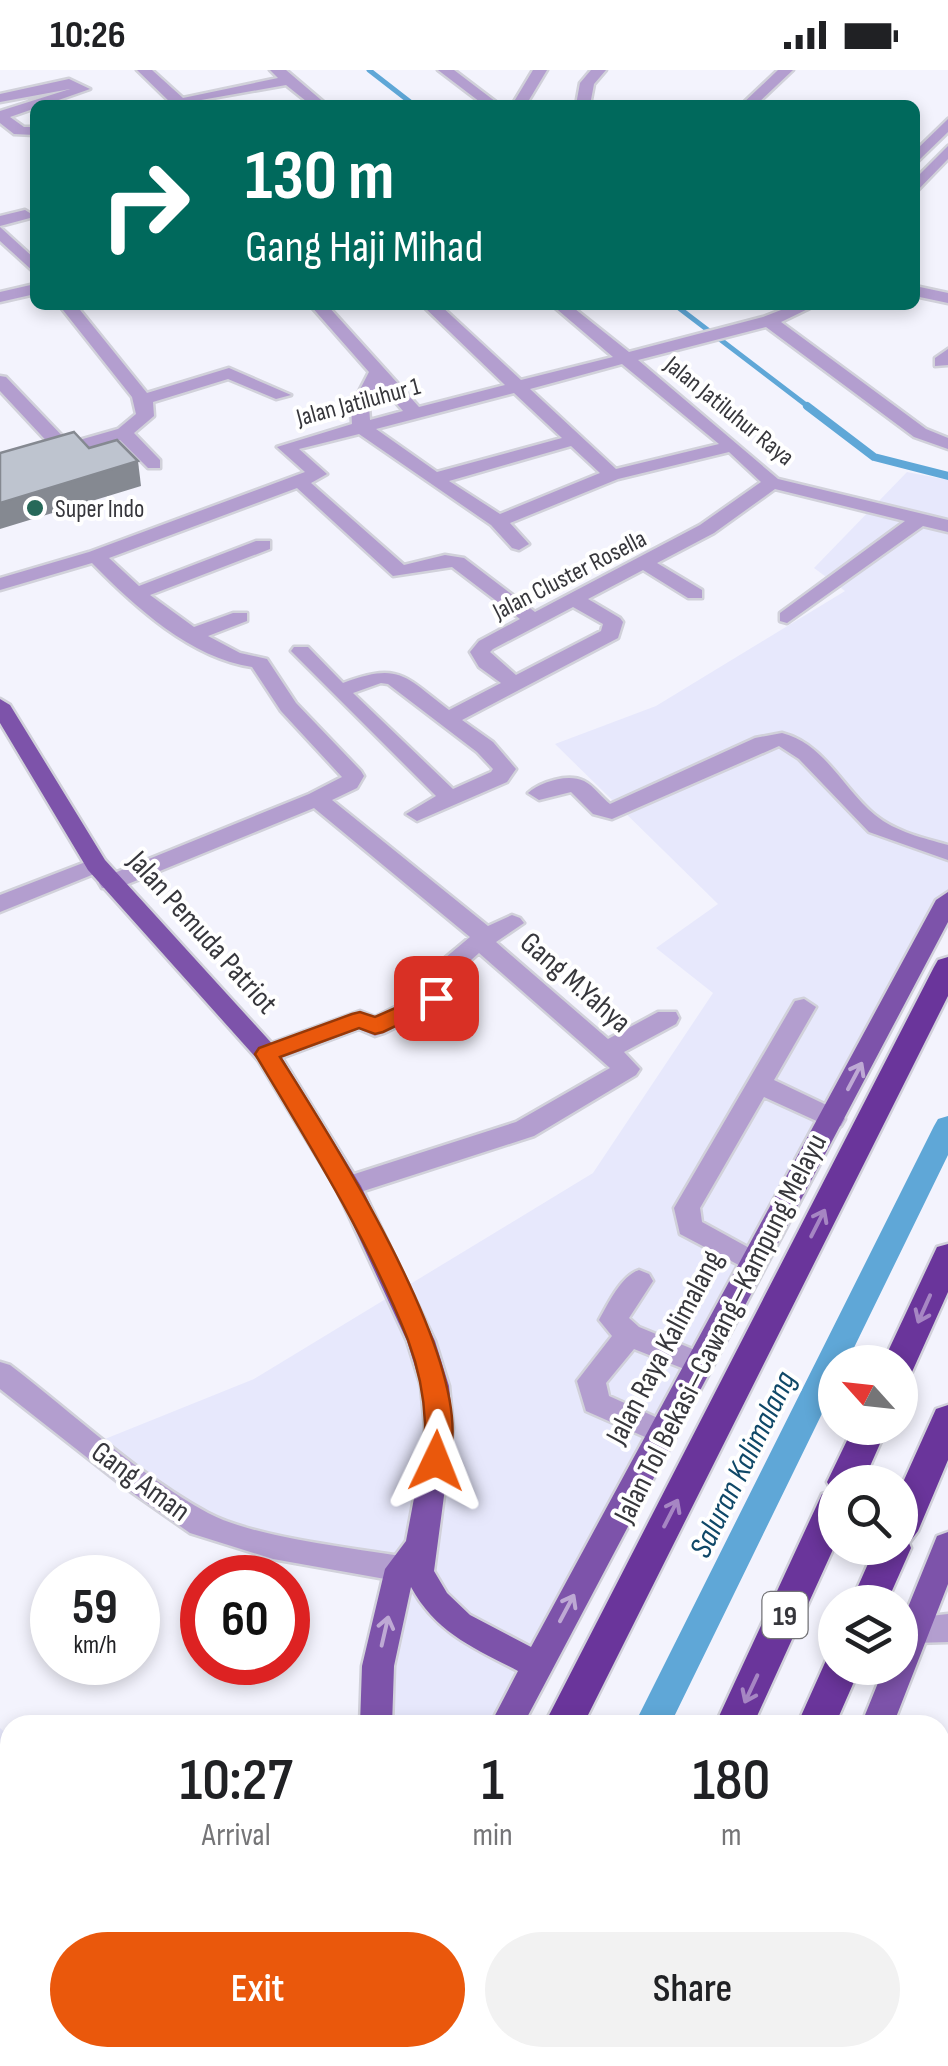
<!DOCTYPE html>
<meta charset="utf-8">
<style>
:root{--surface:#fff;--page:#f2f2f2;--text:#202124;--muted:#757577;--accent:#ea580c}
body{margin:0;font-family:"Sofia Sans Condensed",sans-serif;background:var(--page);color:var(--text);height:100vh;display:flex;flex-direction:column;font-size:38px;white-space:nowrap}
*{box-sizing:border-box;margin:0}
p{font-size:32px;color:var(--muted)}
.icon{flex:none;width:55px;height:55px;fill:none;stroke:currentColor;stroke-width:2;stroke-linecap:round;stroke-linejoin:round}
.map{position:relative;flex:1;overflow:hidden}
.details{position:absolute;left:0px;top:1645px;width:950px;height:352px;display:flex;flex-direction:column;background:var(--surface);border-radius:30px 30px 0 0;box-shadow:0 5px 15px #0003}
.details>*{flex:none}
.hud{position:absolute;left:30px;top:30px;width:890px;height:210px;border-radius:15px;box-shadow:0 5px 15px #0003;background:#00695c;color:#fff;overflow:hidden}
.needle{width:65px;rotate:297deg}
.fabs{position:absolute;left:818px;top:1275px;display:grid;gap:20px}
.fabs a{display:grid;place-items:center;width:100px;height:100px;border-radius:50%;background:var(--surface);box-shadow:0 5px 15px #0003;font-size:50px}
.speed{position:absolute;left:30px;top:1485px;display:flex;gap:20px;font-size:50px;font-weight:700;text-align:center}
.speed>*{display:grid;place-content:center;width:130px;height:130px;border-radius:50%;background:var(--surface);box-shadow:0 5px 15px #0003;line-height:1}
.speed small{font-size:25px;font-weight:400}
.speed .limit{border:15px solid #d22;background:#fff;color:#111}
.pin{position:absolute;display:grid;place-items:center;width:85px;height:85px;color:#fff;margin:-42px;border-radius:20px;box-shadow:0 5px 15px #0006}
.me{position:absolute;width:110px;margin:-55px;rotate:2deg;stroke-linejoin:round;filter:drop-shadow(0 0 8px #0008)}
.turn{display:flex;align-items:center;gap:35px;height:210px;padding:0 50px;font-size:45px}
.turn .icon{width:130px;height:130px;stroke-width:2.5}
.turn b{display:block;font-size:70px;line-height:85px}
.eta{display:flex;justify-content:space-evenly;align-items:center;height:170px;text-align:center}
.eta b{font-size:60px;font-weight:600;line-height:70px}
.primary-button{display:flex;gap:20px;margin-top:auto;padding:20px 50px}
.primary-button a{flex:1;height:115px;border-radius:60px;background:var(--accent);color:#fff;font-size:40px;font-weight:600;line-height:115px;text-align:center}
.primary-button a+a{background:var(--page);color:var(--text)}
.status{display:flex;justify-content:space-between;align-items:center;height:70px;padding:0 50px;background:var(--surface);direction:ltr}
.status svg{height:28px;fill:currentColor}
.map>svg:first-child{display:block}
.built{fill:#e7e8fc}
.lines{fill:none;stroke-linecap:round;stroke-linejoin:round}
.stream-far1{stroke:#5fa7d7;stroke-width:5}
.stream{stroke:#5fa7d7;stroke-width:8}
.canal{fill:#5fa7d7;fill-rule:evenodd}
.minor-casing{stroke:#d1d1da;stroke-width:5}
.major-casing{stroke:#d1d1da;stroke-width:5}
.highway-casing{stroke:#d1d1da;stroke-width:5}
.minor{fill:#b39ecf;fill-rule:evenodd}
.major{fill:#7d53aa;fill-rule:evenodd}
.highway{fill:#6a359b;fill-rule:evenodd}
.shaded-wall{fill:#858991}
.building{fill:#bec4cf;stroke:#858991;stroke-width:2.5}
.oneway{stroke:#bea9d4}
.oneway2{stroke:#a686c3}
.route{fill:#ea580c;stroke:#983908;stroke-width:2.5}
.poi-dot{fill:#276959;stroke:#fff;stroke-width:4}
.labels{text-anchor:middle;stroke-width:8;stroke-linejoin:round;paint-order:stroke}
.far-street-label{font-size:25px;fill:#37373c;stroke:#fff}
.far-poi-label{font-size:25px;fill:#37373c;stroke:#fff;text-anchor:start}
.shield{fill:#fff;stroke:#737376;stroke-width:2.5}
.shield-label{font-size:28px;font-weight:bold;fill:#37373c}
.street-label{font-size:30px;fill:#37373c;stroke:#fff}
.water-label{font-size:32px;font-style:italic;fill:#0f4868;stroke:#fff}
</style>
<div class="status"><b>10:26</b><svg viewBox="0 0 49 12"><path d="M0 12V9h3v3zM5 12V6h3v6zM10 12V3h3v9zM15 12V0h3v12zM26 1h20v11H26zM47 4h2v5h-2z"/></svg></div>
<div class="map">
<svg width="948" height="1996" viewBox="0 0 948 1996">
<rect width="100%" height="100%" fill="#f3f3fd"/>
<path class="built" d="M907,402l41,8v420l-442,825h-130l23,-156 -198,-45 -111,-79 164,-66 339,-206 120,-180 -57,-45 62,-44 -163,-160 101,-38 189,-115 -31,-23z
M0,1658l10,9v321h321l-4,8h-327z"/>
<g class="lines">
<path class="stream-far1" d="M369,0l45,35
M675,235l135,103"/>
<path class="stream" d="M807,336l67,51 74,19"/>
<path class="canal" d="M948,1046v39l-101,207h-12v25l-165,338h-36l300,-599 4,-7z
M471,1988h40l-4,8h-40z"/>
<defs>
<path id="minor" d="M137,0h15l31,28 95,-20 -8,-8h16l41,35h-16l-25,-20 -113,20z
M438,0h16l46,35h-16z
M533,0h14l-21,35h-14z
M591,0h15l-12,14 -4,21h-14l4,-22z
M778,0h15l-37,35h-15z
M69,9l21,10 -80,28 14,10h11v8l-21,-1 -14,-11v-12l70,-22 -70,13v-8z
M948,49v13l-33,32v-13z
M948,76v13l-33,34v-14z
M25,140l8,5 -3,3 -30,8v-10z
M0,157l35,32v14l-35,-32z
M35,214v10l-35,8v-10z
M915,216l33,7v10l-33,-7z
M59,235h17l71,88 82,-25 62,27 -15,4 -48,-20 -75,23 1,14 -20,17 26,27v8h-12l-28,-28 -120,35v-12l53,-15 -53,-57v-15l6,1 63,66 49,-14 18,-15 -4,-17z
M310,235h17l92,102 86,-22 -83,-80h18l81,75 92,-23 -61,-52h18l59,47 134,-35 31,-12h22l-35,17 145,107 22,9v11l-34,-12 -148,-110 -128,33 140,119 170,41v12l-25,-6 -136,97 -7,-2v-8l125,-92 -130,-32 -61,44 -57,30 45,27v8h-14l-45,-28 -55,29 32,19 3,4 -5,16 -156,82 31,22 23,27 -9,13 -90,39 -11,-7 30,-18 -145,-145 3,-4h14l35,36c57,-21 61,-7 106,27l52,-27 -22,-16 -9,-15 9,-11 41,-22 -68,-52 -59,9 -96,-88 -188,70 30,28 117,-45h14v8l-120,46 44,32 39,-14h14v8l-39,15 32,17 27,6 29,44 65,68 3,5 -7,12 -25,12 156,126 24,-11 8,3 4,5 -28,19 112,97 50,-27h18l3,6 -3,6 -52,28 16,17 -4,6 -102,61 -186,60 -9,-3 -4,-7 4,-7 177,-57 94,-54 -131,-115 -27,24 -7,26 -61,30 -9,3 -16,-7 -83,31h-18l-3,-6 3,-6 102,-37 15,6 49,-24 9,-25 37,-31 -156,-129 -196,80h-16l-3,-5 3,-5 207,-84 33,-17 -61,-66 -29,-44c-61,-9 -117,-60 -160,-104l-92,27v-12l89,-26 216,-80 -28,-25 75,-23 -1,-17 18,-35zM622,294l97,80 -103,25 -86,-80zM380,314l23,27 -33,9 -1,-13zM514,323l48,45 -125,34 -61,-43zM359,364l132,91 21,23 7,2 10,-6 -19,-21 108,-44 111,-27 32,30 -61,43 -165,87 -71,-54 -19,-3 -41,10 -93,-82 16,-9 -28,-25zM571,376l29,27 -100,41 -51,-33zM573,537l30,17 -2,7 -85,44 -26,-23 3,-3zM381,613l7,1 89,68 16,17 -2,3 -38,17 -100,-96z
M948,279v16l-13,1v-8z
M782,663c43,11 61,56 93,82 21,17 48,23 73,30v15l-79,-28 -70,-73 -20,-13 -167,73 -19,-5 -22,-22 -32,8 -11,-7c12,-11 40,-20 56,-12 10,5 18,17 26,23l145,-66z
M96,788l11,7 -3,5 -104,42v-17z
M804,929l12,8 -42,73 67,32 4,7 -4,7 -9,2 -68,-31 -64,111 2,14 60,33 4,7 -4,7 -10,3 -72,-38 -6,-26 121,-207z
M639,1200l10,4 4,7 -24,37 10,9 68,28 4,8 -4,8 -10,3 -63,-25 -28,34 3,13 62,28 5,8 -5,8 -10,4 -75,-33 -9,-30 35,-45 -13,-16c9,-16 22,-44 40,-50z
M0,1292l10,3c64,49 127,109 198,148 49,26 154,36 211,46l11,4 4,9 -4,9 -11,4 -146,-26 -83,-26 -63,-44 -127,-100z
M948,1544v28l-34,1 -11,-4v-20z
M0,1897l10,4v40l-10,-5z
M21,1988h78l3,8h-84z
M732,1988h40l3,8h-40z"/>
<path id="major" d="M0,629l10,6 95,155 171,188 85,138 74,155 14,45 4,42 -19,143 13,22 23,22 61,32 405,-747 12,-8v30l-425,803h-33l28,-54c-44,-23 -82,-38 -107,-84l-17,79 -2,59h-32l2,-59 23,-97 21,-28 15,-80 4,-33 -4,-42 -14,-45 -71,-153 -78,-128 -170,-190 -88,-147z
M948,1462v52l-55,141h-32l23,-57h16v-41l37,-91z
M312,1988h37l-3,8h-37z
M722,1988h37l-3,8h-37z"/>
<path id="highway" d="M948,887v39l-365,729h-39l390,-758 4,-7z
M948,1174v48l-36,80 -12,4v-14h-17l54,-115z
M948,1335v55l-30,71 -9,12 2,5 -24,54h-36l24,-54h25v-59l36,-80z
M853,1358h34l-24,54h-28v63l-82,180h-38l107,-231 10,-3 -5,-9z
M835,1583v15h25l-25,57h-38l31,-69z
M372,1988h44l-4,8h-44z
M562,1988h44l-4,8h-44z
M654,1988h44l-3,8h-44z"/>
</defs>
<use href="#minor" class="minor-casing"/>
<use href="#major" class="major-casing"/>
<use href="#highway" class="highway-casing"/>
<use href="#minor" class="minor"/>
<use href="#major" class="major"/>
<use href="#highway" class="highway"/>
</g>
<path class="shaded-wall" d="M138,391l3,25 -141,43v-26z"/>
<path class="building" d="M74,362l15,16 28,-8 21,21 -138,42v-50z"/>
<defs><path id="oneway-shaft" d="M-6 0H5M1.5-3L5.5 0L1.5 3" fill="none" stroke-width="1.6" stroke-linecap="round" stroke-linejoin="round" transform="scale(2.5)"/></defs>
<g class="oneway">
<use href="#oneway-shaft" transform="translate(855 1006) rotate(-62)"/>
<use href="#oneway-shaft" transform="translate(567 1538) rotate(-62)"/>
<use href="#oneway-shaft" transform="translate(385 1561) rotate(-77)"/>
</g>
<g class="oneway2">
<use href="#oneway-shaft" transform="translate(818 1153) rotate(-63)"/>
<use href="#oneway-shaft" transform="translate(924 1239) rotate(114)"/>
<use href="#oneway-shaft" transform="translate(671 1443) rotate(-63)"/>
<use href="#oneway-shaft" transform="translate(751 1619) rotate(115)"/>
</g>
<path class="route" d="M436,920l8,2 3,6 -3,5 -61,29 -8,2 -16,-6 -79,29c49,78 209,324 165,412l-9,3 -10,-3c-7,-14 0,-30 -1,-46 -1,-28 -7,-56 -17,-83 -40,-101 -97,-193 -153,-286l4,-6 93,-34 8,-2 15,5z"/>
<circle class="poi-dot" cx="35" cy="438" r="10"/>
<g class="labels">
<g class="far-street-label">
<text transform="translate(358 331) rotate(-15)" y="9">Jalan Jatiluhur 1</text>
<text transform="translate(730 340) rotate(39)" y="9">Jalan Jatiluhur Raya</text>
<text transform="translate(569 504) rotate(-27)" y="9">Jalan Cluster Rosella</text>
</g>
<g class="far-poi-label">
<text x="55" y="447">Super Indo</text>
</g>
<rect class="shield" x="762.5" y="1522" width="45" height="46" rx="8"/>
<g class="shield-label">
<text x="785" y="1555">19</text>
</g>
<g class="street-label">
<text transform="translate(203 862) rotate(48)" y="10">Jalan Pemuda Patriot</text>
<text transform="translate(576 912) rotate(41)" y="10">Gang M.Yahya</text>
<text transform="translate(720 1258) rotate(-63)" y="10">Jalan Tol Bekasi–Cawang–Kampung Melayu</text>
<text transform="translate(664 1277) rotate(-62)" y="10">Jalan Raya Kalimalang</text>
<text transform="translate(141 1411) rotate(36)" y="10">Gang Aman</text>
</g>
<g class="water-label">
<text transform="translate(742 1394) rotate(-64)" y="11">Saluran Kalimalang</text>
</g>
</g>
</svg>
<div class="fabs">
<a><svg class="needle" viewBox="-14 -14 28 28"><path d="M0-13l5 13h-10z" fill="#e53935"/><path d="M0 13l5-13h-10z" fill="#757577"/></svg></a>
<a><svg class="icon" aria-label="search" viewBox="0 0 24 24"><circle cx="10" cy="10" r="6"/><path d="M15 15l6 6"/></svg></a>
<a><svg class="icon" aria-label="layers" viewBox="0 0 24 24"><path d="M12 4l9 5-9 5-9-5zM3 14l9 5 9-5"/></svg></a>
</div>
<div class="speed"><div>59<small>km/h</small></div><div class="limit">60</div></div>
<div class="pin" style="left:436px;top:928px;background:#d93025"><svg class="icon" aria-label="arrive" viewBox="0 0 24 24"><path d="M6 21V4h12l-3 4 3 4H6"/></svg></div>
<svg class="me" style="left:436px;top:1391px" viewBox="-20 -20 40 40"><path d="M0-17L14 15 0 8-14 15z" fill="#ea580c" stroke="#fff" stroke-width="4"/></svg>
<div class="hud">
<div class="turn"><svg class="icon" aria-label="right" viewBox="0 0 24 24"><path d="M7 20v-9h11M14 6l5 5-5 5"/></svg><div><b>130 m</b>Gang Haji Mihad</div></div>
</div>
<section class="details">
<div class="eta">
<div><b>10:27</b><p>Arrival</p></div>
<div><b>1</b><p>min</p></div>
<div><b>180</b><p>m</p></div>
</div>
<div class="primary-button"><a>Exit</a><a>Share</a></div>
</section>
</div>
